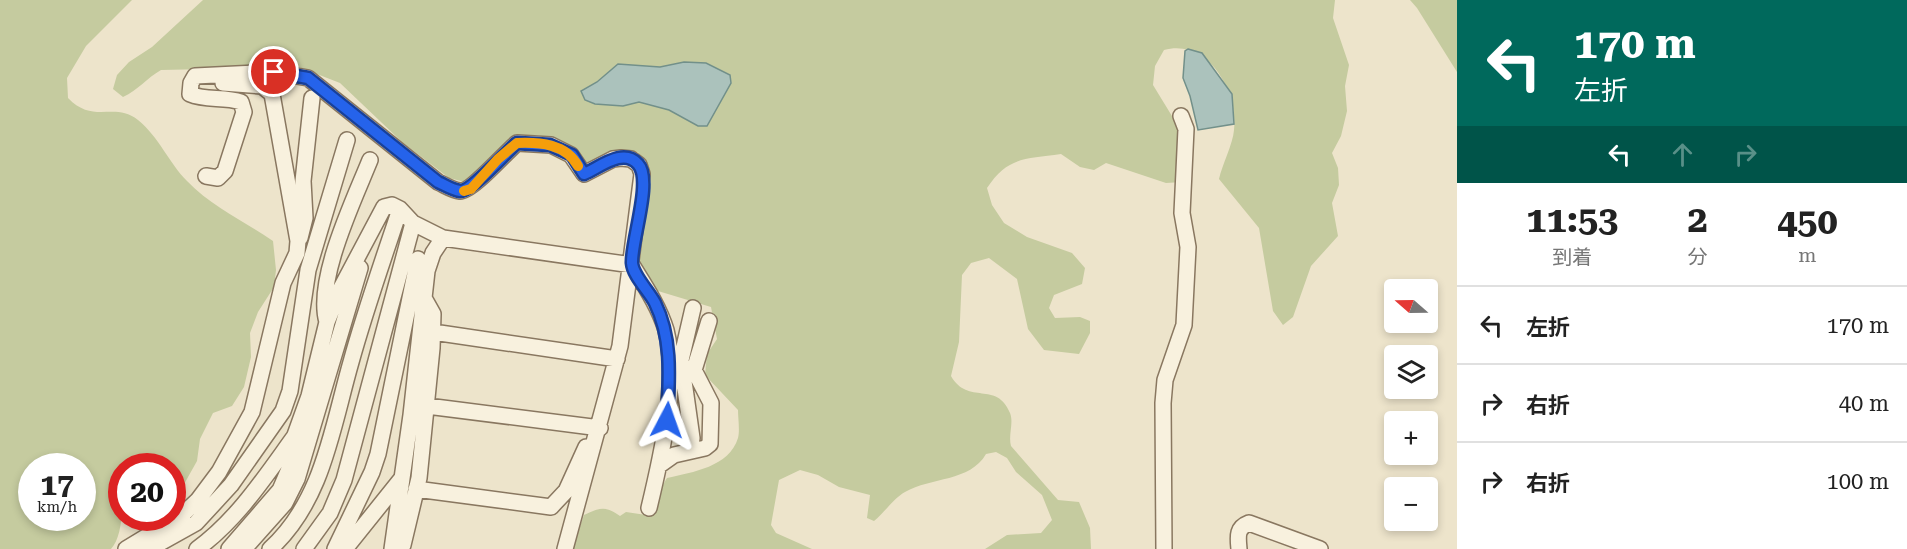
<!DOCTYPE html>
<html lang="ja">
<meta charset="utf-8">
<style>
:root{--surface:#fff;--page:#f2f2f2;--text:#222;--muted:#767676;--line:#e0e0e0}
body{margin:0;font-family:"Roboto Serif","Noto Sans JP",serif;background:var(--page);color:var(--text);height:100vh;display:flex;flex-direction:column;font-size:22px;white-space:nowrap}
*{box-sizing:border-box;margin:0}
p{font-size:20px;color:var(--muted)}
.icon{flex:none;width:33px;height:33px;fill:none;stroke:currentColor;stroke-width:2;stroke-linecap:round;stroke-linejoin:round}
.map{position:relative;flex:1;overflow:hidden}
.side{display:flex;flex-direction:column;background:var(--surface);width:450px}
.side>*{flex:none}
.guide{background:#00695c;color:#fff;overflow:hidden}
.needle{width:39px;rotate:290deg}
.fabs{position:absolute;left:1384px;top:279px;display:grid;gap:12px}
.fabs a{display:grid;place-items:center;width:54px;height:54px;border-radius:6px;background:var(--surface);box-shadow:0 3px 9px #0003;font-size:30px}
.speed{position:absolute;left:18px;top:453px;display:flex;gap:12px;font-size:30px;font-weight:700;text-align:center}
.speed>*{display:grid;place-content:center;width:78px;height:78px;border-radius:50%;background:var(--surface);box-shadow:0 3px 9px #0003;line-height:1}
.speed small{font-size:15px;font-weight:400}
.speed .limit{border:9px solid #d22;background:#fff;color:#111}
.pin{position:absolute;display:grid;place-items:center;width:51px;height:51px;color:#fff;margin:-26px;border:3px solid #fff;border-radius:50%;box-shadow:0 2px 6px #0007}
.me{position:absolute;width:66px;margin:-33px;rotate:4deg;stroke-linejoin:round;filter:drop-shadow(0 0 4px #0008)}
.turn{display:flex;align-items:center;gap:21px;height:126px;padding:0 18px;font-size:27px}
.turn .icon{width:78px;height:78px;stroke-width:2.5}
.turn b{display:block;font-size:42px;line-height:51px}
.lanes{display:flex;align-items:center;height:57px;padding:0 18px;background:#0003;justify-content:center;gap:30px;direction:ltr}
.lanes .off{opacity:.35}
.eta{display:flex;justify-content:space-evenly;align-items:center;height:102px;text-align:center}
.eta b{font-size:36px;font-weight:700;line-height:42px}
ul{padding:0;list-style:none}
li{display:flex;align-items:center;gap:18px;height:78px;padding:0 18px;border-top:2px solid var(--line)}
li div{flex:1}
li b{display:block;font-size:22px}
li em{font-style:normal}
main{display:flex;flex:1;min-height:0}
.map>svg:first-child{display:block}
.green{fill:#c5cb9f;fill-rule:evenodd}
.water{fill:#abc2bc;stroke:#72908a;stroke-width:1.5}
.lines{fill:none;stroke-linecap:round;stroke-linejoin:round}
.minor-casing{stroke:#897760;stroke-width:18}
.minor{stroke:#f8f1de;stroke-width:15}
.route-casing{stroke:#184099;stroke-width:15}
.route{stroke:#2563eb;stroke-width:10}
.slow{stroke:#f59e0b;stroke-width:10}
</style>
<main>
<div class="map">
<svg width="1457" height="549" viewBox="0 0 1457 549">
<rect width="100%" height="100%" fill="#ede4cb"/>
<path class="green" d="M0,0h132l-46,46 -19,32 1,20c26,27 46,3 70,22 21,17 31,43 49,61 25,26 57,40 86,60l3,29 -2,17 -16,25 -8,21 1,24 -7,30 -12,19 -19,7 -13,26 -3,22 -14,25 -10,4 -1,-24h-50c0,22 4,67 -11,83h-111zM32,466h50v52h-50z
M203,0h1132l-2,18 16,47 -4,21 2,25 -6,25 -9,17 6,15 1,17 -7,18 6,33 -27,30 -18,51 -10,8 -10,-14 -14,-83 -40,-49c3,-14 14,-35 15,-49 4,-39 -26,-92 -70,-80l-9,16 -2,19 33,54 -4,43 -16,1 -60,-20 -12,7 -14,-3 -19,-13c-35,5 -53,2 -74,34l5,17 12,18 23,14 45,16 13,15 -3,16 -28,11 -5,13 6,10 25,-1 10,4v12l-11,21 -35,-4 -16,-21 -11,-50 -28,-21 -18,5 -9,12 -3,67 -8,34c17,30 46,4 59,37 4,10 -2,22 1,33l47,54 21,2 11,26 1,21h-106l22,-14 34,-2 11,-13 -10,-25 -26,-23 -9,-14 -11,-6 -10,2c-16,28 -55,23 -81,38 -11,6 -21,21 -31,29l-7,-3 3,-23 -31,-8 -21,-12 -18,-5 -21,10 -8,45 5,8 36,16h-240l12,-34c15,-7 21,-10 36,1l6,-4 20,3c10,-11 13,-25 21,-37 26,-6 62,-11 71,-40 2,-8 0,-20 0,-28l-33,-35 2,-21 10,-15 -6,-32 -53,-16 -13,-10 -7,-23 10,-85 -10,-21c-7,-1 -17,-3 -23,-1 -8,4 -15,12 -24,12 -17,-1 -22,-14 -34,-21 -42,-24 -62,22 -92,40l-16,-4 -47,-36 -62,-59 -41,-16 -138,3c-14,8 -23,20 -38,27l-10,-8 4,-14 12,-13 23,-15z
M1410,0h47v72l-40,-64z"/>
<path class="water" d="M1188,49l14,4 30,41 2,30 -36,6 -8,-34 -7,-18 2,-27z
M684,62l22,1 24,12 1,8 -24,43h-9l-29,-16 -30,-8 -16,4 -28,-2 -10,-4 -4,-9 16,-9 21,-18 42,3z"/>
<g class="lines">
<defs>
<path id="minor" d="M206,176l12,2 7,-7 19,-59 -3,-10c-17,-6 -35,-1 -51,-8l1,-11 4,-7 79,-4 34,6 130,104c7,3 14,8 22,9 11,1 45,-38 57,-48l34,2 20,10 13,19 29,-15 8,-1 10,1 8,6 3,9 -22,172 -55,203
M300,238l5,-20 -2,-37 9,-83
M632,265c13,21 27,42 34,65 13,51 -5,128 -17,178
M327,322c-12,-42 27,-122 43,-162
M433,332l184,27
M427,406l173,22
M690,451l2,-13 -11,-78 12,-52
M660,465l14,-10 31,-7 5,-4 1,-41 -17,-33 15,-49
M416,489l135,18 15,-16 20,-44
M126,549l56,-34 16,-15 21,-28 33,-60 31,-129 14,-30 1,-12 -26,-147 -10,-8 -39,-3
M132,549l28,-6 36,-20 35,-38 52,-74 7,-20 18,-121 39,-130
M197,549c40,-29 68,-72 97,-112
M229,549l51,-59 9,-21 6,-34 14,-39 18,-74 14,-34 43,-81 8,-2 8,4 13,14 30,15 189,27
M244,549l41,-46 12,-24 63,-211
M270,549c53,-48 62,-121 81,-187 14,-51 32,-102 49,-153
M304,549l26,-36 14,-33 69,-257
M335,549l37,-77 6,-18 40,-195
M345,549l57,-71
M392,549l19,-134 16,-144 6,-18 10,-15
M398,549l5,-4 16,-67 13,-130 1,-34 -9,-16
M1164,549l-1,-146 2,-23 19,-55 4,-78 -6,-34 4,-84 -5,-13
M1239,549c-1,-12 -3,-21 10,-26l71,26"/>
</defs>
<use href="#minor" class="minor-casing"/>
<use href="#minor" class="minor"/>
</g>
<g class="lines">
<defs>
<path id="route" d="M274,72l34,6 130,104c7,3 14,8 22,9 11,1 45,-38 57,-48l33,2 22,10 12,19c15,-6 39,-27 54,-10 15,16 -7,77 -6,99 1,13 17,28 23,40 18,36 14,78 12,117"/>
</defs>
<use href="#route" class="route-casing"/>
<use href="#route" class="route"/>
<path class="slow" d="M464,191l7,-2 27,-30 19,-16c23,-1 49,1 61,23"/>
</g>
</svg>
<div class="fabs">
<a><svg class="needle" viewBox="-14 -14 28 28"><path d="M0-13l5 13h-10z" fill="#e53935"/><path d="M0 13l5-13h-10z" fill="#767676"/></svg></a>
<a><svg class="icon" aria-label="layers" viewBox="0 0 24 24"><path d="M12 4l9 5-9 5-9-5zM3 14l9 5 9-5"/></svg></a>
<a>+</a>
<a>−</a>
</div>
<div class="speed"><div>17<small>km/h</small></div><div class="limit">20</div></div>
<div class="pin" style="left:274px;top:72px;background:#d93025"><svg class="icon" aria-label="arrive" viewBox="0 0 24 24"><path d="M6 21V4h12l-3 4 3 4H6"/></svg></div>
<svg class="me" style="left:667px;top:420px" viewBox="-20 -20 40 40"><path d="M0-17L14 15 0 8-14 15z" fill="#2563eb" stroke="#fff" stroke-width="4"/></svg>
</div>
<section class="side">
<div class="guide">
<div class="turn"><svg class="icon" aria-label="left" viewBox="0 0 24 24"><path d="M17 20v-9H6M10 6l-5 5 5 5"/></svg><div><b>170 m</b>左折</div></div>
<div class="lanes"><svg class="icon" aria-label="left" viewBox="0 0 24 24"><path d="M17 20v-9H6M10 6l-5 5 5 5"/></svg><svg class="icon off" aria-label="ahead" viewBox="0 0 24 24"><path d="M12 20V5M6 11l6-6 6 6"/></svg><svg class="icon off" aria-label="right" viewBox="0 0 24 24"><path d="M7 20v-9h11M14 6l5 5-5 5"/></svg></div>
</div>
<div class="eta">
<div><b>11:53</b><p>到着</p></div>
<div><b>2</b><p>分</p></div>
<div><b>450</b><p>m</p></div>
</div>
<ul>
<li><svg class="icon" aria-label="left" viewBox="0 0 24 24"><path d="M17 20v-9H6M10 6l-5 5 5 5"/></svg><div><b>左折</b></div><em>170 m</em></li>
<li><svg class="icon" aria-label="right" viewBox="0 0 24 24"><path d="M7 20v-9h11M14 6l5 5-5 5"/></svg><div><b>右折</b></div><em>40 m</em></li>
<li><svg class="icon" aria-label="right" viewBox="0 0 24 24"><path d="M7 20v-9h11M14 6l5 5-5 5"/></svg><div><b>右折</b></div><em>100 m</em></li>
</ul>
</section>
</main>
